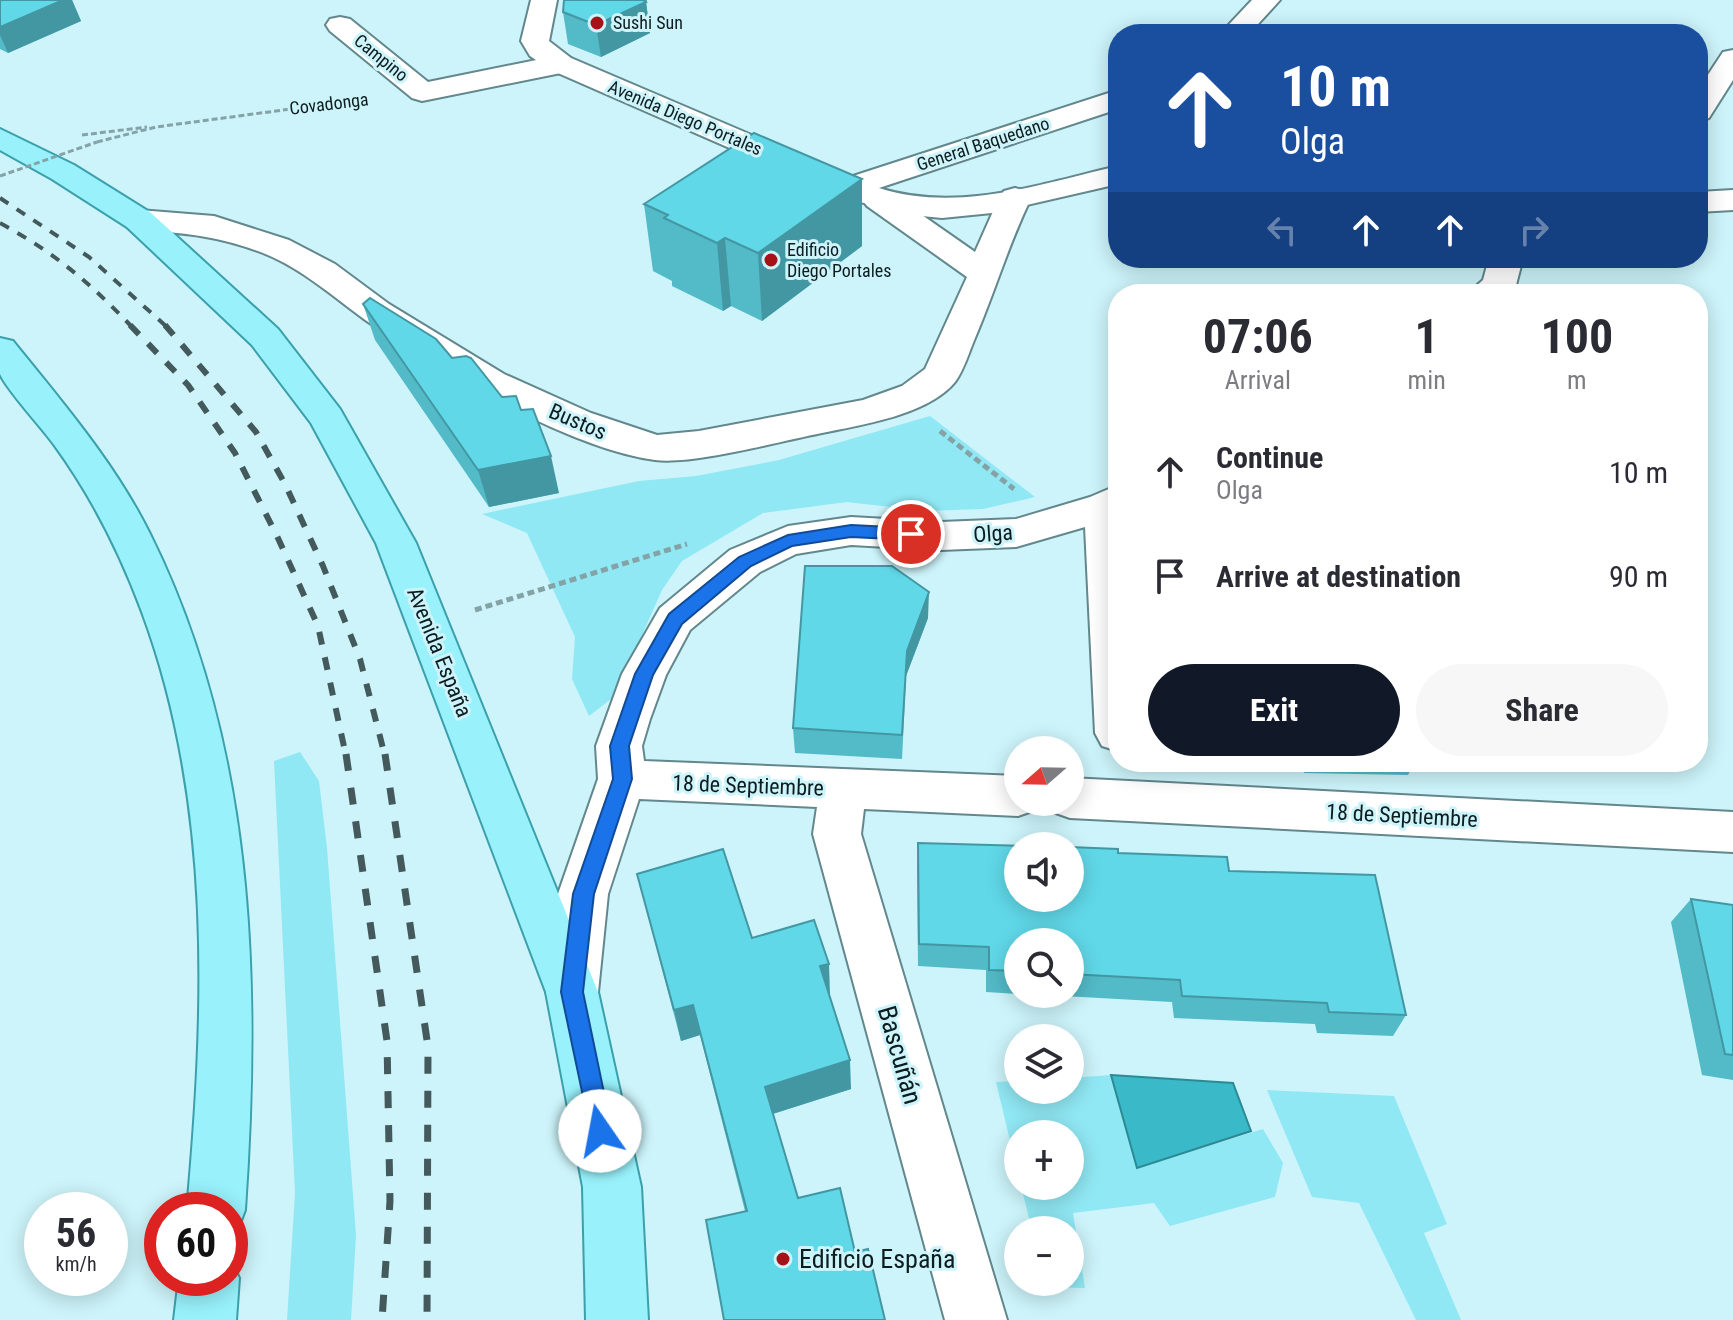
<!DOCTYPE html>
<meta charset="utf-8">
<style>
:root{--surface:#fff;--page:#f7f7f7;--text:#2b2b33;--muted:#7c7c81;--accent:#111827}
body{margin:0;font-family:"Roboto Condensed",sans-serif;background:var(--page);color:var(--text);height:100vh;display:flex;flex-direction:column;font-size:30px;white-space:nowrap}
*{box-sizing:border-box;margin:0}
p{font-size:26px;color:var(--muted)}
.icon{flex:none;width:44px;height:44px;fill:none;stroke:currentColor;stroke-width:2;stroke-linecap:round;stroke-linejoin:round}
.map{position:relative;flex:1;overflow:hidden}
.drawer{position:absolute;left:1108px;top:284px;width:600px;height:488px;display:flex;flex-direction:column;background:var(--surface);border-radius:32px;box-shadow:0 4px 20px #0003}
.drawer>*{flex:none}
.hud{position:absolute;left:1108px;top:24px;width:600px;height:244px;border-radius:32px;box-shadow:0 4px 20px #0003;background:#1a4fa0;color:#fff;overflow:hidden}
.needle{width:52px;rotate:250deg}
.fabs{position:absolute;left:1004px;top:736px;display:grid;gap:16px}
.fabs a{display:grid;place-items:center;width:80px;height:80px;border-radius:50%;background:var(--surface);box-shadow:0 4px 20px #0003;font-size:40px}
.speed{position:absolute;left:24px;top:1192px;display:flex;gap:16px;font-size:40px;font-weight:700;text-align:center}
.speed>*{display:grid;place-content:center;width:104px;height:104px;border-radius:50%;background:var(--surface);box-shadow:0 4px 20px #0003;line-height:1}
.speed small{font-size:20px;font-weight:400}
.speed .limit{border:12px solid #d22;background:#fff;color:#111}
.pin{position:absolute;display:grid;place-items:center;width:68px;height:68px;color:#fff;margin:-34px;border:4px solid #fff;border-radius:50%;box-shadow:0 2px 8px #0007}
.me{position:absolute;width:88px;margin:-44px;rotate:348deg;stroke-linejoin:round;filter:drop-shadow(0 0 6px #0008)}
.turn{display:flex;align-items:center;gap:28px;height:168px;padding:0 40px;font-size:36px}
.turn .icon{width:104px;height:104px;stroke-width:2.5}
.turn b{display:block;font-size:56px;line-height:68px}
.lanes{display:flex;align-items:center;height:76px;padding:0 40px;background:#0003;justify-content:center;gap:40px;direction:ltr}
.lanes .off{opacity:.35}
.eta{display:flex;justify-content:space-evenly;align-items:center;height:136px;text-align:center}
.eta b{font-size:48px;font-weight:700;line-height:56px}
.button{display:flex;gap:16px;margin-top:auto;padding:16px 40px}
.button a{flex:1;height:92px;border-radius:48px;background:var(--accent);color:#fff;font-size:32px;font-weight:700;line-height:92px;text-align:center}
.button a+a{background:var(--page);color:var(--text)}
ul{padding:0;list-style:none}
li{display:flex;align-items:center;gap:24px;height:104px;padding:0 40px}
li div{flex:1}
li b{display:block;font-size:30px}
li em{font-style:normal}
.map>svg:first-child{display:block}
.green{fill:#90e8f4}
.water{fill:#3ab9c8;stroke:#2c8a95;stroke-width:2}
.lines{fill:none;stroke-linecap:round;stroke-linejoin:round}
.minor-casing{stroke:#62878c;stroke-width:4}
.tertiary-casing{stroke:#62878c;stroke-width:4}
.primary-casing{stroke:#3ba0ac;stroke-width:4}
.path-far1{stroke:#84a3a7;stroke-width:3;stroke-dasharray:6 3;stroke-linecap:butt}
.path{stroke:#84a3a7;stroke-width:5;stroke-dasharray:7 4;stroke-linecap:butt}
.minor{fill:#fff;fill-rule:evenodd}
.tertiary{fill:#fff;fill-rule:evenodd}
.primary{fill:#98f1fb;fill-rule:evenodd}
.rail-far2{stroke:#43595c;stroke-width:4;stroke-dasharray:10 10;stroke-linecap:butt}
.rail-far1{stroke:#43595c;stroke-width:6;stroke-dasharray:13 13;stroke-linecap:butt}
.rail{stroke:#43595c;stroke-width:7;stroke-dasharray:17 17;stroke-linecap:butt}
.path-bridge{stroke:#84a3a7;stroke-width:3;stroke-dasharray:6 3;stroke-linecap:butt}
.wall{fill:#53bac8}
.shaded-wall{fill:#4397a2}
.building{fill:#60d8e8;stroke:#4397a2;stroke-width:2}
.route{fill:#1a73e8;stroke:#114b97;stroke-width:2}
.poi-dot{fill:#a71218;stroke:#ccf4fa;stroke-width:3}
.labels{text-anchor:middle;stroke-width:6;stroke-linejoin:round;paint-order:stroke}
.far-poi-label{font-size:18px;fill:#0d1c1e;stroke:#ccf4fa;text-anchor:start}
.far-street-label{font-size:18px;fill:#0d1c1e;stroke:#ccf4fa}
.street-label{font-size:22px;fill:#0d1c1e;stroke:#ccf4fa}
.near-street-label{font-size:26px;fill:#0d1c1e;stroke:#ccf4fa}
.near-poi-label{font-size:26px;fill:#0d1c1e;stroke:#ccf4fa;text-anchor:start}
</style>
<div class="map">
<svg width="1733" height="1320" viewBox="0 0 1733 1320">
<rect width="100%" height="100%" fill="#ccf4fa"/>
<path class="green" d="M930,416l105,81 -52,12 -58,2 -78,-9 -84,11 -81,48 -20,29 -47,106 -26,20 -17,-37 3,-42 -48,-104 -45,-19 157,-33 57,-5 83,-16z
M300,752l19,29 8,67 29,387 -5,85h-64l8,-127 -21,-432z
M1111,1075l26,93 126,-39 20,34 -8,34 -105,29 -16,-23 -81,10 12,75 -39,-1 -2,-5h26v-52h-38l-11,-44h49v-52h-52v40l-22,-92 22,-1v9h52v-12z
M1267,1090l127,6 53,128 -23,9 37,87h-45l-57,-117 -47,-6z"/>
<path class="water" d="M1111,1075l122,8 18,48 -114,37z"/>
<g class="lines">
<defs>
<path id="minor" d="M340,17l10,2 78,63 133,-27 10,3 4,6 -4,6 -10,3 -139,28 -10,-3 -82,-67 -4,-6 4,-6z
M1733,50v30l-24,38 -11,3v-31l25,-38z
M1015,188l11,3 5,7c-22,45 -36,93 -56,140 -6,14 -11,32 -20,44 -27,33 -94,43 -133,51 -41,8 -129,32 -167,27 -85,-11 -221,-91 -291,-141 -33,-24 -63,-51 -101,-66 -44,-17 -78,-20 -124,-23l-12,-3 -4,-7 4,-7 12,-3 75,6 75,24 46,24 54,40 115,70 87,39 66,22 42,-4 164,-31 39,-14 23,-17 42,-92 -100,-71 -5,-7 5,-7 11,-3 11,3 86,60 24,-54 5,-7z
M1489,258h34l-7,27 -8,9h-41l16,-14z
M1118,485v266l-16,-5 -7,-13 -10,-206 -69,20 -75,3 -90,-5 -55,9 -36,18 -70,58 -24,45 -16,44 -8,27 2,15 374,15v26h21l-4,8 -17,6 -154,-7 -3,25 146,486h-62l-132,-486 4,-27 -178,-8 -31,95 -10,98 -7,17 -19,7 -19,-7 -7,-17 12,-98 40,-115 -2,-33 26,-72 38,-66 70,-58 58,-24 63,-9 90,5 75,-3 74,-22z
M1070,778l663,34v40l-663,-34 -17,-6 -5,-10h22z"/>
<path id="tertiary" d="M531,0h26l-8,41 22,17 279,119 268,-87v19l-239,79c79,25 161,-4 239,-22v18l-126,29 -50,5 -41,-4 -64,-19 -286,-125 -21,-14 -9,-15z
M1252,0h28l-31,34h-29z
M1733,190v20l-35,2v-20z"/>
<path id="primary" d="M0,129l74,36 77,48 127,116 62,80 76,134 182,449 43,195 7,133h-62l-3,-133 -37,-195 -170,-449 -65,-120 -59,-78 -125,-118 -75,-48 -52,-29z
M0,338l13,3c49,61 102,122 137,193 105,212 111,445 95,676l-8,21 -7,2v-23h-43c18,-199 26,-407 -45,-598 -22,-59 -50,-115 -87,-166 -11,-16 -49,-57 -55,-72 0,-9 0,-26 0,-36z
M230,1257l9,21 -3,42h-62l5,-42h51z"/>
</defs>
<use href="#minor" class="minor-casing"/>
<use href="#tertiary" class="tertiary-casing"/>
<use href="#primary" class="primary-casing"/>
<path class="path-far1" d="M82,135l65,-8
M97,142l59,-15 210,-28"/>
<path class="path" d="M940,431l74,58
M475,610l212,-66"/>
<use href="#minor" class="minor"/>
<use href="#tertiary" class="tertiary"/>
<use href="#primary" class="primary"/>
<path class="rail-far2" d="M0,198l89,59 78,70
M0,223c55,30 89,59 132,104"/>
<path class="rail-far1" d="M130,325l58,60 47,68 42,83 41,90 28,130
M165,325l91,107 29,52 38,82 37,93 25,97"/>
<path class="rail" d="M346,754l41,287 3,160 -8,119
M385,754l43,293 -1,273"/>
<path class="path-bridge" d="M0,176l97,-34"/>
</g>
<path class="wall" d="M0,0h72l9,21 -73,32 -8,-4z
M646,1l4,32 -49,24 -33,-13 -5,-32z
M862,179v67l-100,75 -31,-15 -8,5 -51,-25v-5l-19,-10 -9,-67z
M363,304l158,106 38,83 -70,14 -114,-167z
M928,618l-22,58 -4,83 -107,-6 -2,-25z
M1301,762h114l-7,13 -104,-2z
M918,843l200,10 111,18 177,144 -13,21 -76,-3 -2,-9 -141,-6 -2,-16 -145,-8h43v-52h-52v52l-32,-2v-22l-68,-4 -1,-100z
M637,874l115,64 78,57h-1l22,94 -78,25 25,84 57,54 30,68 -140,-109 -45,-176 -19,6z
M1691,899l42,6v175l-31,-5 -31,-153z"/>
<path class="shaded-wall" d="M63,0h9l9,21 -73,32 -8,-18v-8z
M627,0h20l-1,2 4,31 -49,24 -5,-32z
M862,179v67l-100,75 -4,-68z
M725,238l6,68 -8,5 -6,-68z
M551,456l8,37 -70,14 -11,-37z
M929,592l-1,26 -22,58 -4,83 5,-108z
M829,964l1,31 -9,3 -1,-32z
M693,1005l7,30 -19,6 -7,-31z
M850,1060l1,29 -82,26 -4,-28z"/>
<path class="building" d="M0,0h63l-63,27z
M564,0h79l3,2 -50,23 -33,-13z
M754,133l108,46 -104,74 -33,-15 -8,5 -53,-25 4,-3 -24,-11z
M370,298l66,41 16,19 14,-2 5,2 31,39 14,-1 5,14 12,-1 18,47 -73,14 -115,-166z
M805,566h87l37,26 -22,59 -5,84 -109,-7z
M918,843l109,3h-9v52h52v-51l48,2v4l109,4 2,14 146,4 31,140 -77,-3 -2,-9 -145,-7 -2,-16 -110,-6v-32h-52v29l-29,-1v-23l-70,-3z
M723,849l29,89 62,-18 15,44 -9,2 30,94 -85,27 33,111 42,-10 15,64 13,-3 17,71h-161l-18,-100 41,-9 -54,-206 -19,5 -37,-136z
M1691,899l42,6v150l-8,-1z"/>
<path class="route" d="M851,525l60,3 8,6 -8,6 -60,-3 -59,9 -41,20 -69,58 -29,51 -24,71 3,33 -38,115 -11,98 29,139 -4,8 -8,4 -8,-4 -31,-147 12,-98 40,-115 -3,-33 25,-72 34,-60 70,-57 49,-22z"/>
<g class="poi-dot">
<circle cx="597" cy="23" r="8"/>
<circle cx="771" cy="260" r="8"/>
<circle cx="783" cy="1259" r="8"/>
</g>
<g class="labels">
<g class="far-poi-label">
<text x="613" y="29">Sushi Sun</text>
<text x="787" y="256">Edificio<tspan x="787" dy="21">Diego Portales</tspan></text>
</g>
<g class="far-street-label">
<text transform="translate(381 58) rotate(39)" y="6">Campino</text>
<text transform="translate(329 104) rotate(-7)" y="6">Covadonga</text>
<text transform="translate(685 118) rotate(23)" y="6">Avenida Diego Portales</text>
<text transform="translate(983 144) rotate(-18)" y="6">General Baquedano</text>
</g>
<g class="street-label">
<text transform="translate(578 421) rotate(23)" y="8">Bustos</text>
<text transform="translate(993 533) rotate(-4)" y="8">Olga</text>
<text transform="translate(440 652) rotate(68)" y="8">Avenida España</text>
<text transform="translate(748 785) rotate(2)" y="8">18 de Septiembre</text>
<text transform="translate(1402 815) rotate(3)" y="8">18 de Septiembre</text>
</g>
<g class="near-street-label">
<text transform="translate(900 1055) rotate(74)" y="9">Bascuñán</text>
</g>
<g class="near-poi-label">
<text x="799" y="1268">Edificio España</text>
</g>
</g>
</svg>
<div class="fabs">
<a><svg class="needle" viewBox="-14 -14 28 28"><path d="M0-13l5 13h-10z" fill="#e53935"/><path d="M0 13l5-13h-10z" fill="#7c7c81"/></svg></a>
<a><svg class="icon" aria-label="sound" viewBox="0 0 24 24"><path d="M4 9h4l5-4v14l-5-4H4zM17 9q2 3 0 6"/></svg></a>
<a><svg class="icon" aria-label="search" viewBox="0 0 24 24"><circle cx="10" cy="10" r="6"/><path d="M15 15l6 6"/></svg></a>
<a><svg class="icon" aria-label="layers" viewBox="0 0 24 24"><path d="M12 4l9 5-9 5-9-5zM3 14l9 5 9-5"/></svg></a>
<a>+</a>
<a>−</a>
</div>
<div class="speed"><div>56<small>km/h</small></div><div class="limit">60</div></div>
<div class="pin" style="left:911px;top:534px;background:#d93025"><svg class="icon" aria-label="arrive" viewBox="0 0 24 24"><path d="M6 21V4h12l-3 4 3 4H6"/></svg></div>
<svg class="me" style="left:600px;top:1131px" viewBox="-20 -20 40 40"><circle r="19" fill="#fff"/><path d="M0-13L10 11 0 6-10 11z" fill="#1a73e8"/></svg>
<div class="hud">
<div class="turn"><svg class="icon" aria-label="ahead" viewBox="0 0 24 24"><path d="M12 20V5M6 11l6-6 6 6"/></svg><div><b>10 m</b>Olga</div></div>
<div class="lanes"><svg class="icon off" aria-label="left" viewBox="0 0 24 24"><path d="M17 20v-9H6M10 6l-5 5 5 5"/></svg><svg class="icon" aria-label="ahead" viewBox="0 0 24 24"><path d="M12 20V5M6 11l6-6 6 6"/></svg><svg class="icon" aria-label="ahead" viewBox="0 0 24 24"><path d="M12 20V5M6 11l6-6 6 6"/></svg><svg class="icon off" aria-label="right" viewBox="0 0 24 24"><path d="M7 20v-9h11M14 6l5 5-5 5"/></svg></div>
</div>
<section class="drawer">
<div class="eta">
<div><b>07:06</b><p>Arrival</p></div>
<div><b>1</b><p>min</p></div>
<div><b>100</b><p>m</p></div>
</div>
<ul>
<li><svg class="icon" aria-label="ahead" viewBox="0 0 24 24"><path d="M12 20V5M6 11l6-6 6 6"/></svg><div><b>Continue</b><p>Olga</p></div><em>10 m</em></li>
<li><svg class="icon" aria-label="arrive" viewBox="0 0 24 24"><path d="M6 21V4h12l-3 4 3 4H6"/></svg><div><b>Arrive at destination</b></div><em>90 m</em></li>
</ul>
<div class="button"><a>Exit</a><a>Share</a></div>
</section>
</div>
